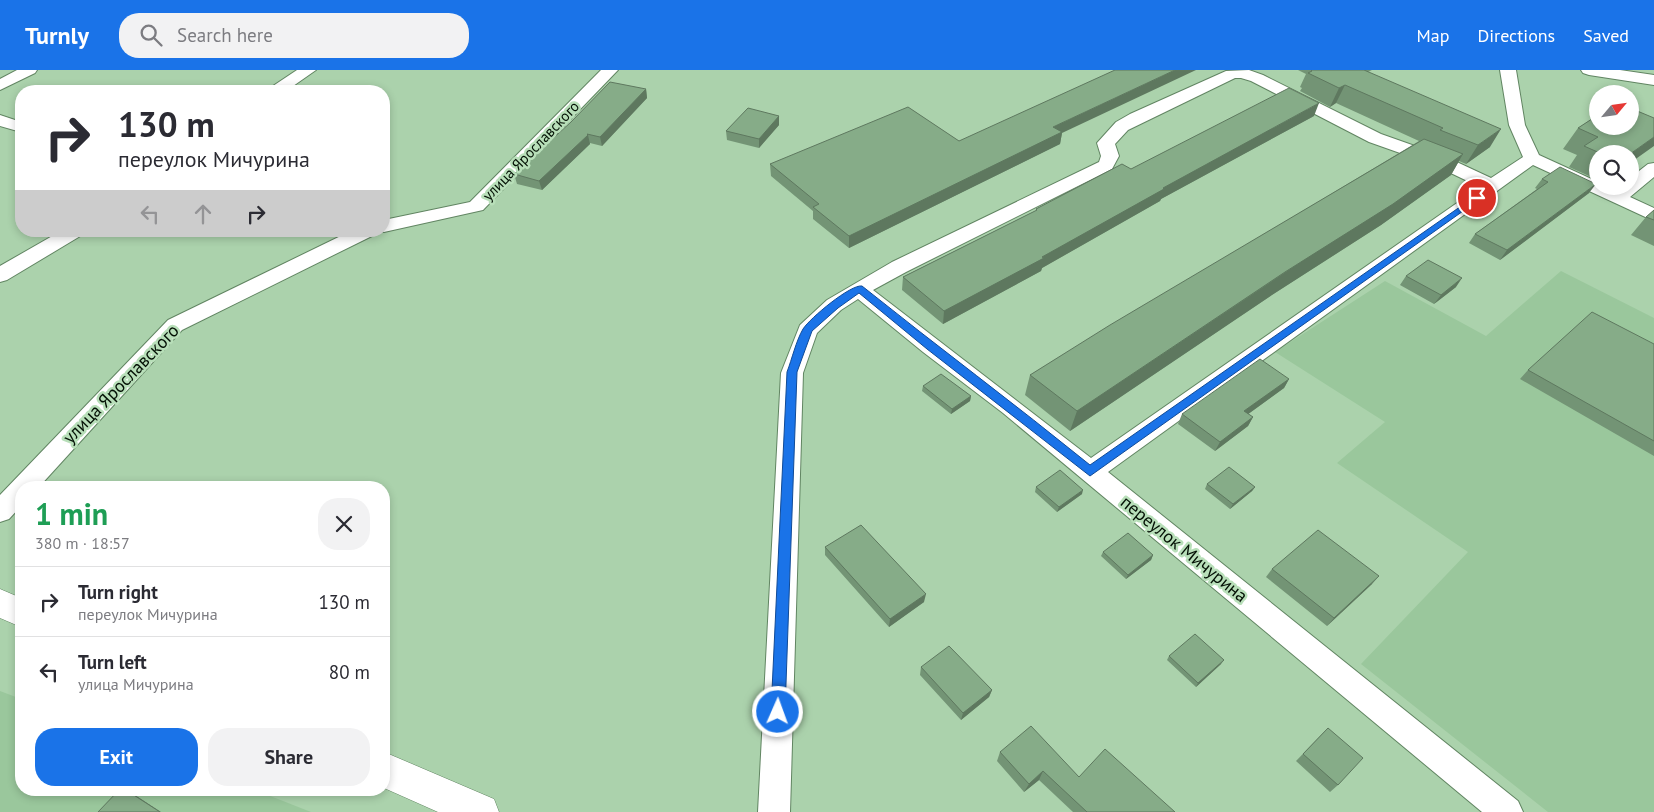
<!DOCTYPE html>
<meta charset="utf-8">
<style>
:root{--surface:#fff;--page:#f2f2f3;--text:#2b2b33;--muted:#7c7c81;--line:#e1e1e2;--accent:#1a73e8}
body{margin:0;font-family:"PT Sans",sans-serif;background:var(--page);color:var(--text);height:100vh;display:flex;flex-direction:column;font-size:19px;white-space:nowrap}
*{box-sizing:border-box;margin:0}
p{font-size:16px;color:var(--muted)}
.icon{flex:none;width:28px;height:28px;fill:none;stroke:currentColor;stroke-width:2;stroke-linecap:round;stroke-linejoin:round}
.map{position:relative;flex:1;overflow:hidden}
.side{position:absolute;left:15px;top:411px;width:375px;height:315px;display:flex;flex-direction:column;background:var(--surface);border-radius:20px;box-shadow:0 2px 8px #0003}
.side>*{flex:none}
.top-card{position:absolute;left:15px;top:15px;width:375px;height:152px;border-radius:20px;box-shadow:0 2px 8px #0003;background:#fff;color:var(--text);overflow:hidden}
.needle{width:32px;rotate:61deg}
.controls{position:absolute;left:1589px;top:15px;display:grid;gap:10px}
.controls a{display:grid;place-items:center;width:50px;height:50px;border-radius:50%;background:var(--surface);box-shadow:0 2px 8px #0003;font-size:25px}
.pin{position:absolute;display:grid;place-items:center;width:42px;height:42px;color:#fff;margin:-21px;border:2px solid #fff;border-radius:50%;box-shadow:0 1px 5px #0007}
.me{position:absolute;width:55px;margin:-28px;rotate:2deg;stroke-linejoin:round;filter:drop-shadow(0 0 4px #0008)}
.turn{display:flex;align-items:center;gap:18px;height:105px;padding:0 20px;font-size:22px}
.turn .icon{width:65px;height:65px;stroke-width:2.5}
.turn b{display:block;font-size:35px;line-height:42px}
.lanes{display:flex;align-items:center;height:48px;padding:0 20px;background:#0003;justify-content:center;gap:25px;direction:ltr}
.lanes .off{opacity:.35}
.round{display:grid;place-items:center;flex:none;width:52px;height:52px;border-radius:20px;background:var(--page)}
.summary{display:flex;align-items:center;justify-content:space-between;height:85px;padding:0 20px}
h1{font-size:30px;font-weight:600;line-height:38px;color:#1e9e55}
.action{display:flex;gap:10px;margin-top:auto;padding:10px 20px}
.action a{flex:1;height:58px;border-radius:20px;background:var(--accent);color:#fff;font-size:20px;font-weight:600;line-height:58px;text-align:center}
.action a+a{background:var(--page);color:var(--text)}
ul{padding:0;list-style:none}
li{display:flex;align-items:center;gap:15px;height:70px;padding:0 20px;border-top:1px solid var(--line)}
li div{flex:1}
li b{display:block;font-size:19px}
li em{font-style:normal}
header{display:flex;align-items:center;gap:30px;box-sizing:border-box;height:70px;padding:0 25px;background:var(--accent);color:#fff}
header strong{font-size:24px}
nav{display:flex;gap:28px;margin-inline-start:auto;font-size:18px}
.search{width:350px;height:45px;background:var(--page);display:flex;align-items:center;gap:12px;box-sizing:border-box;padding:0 18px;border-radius:20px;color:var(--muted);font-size:19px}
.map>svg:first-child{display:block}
.built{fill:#9ac79c}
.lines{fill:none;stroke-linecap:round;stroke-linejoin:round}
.minor-casing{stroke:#618562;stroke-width:2}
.tertiary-casing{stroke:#618562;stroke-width:1}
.minor{fill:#fff;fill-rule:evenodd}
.tertiary{fill:#fff;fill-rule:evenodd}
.wall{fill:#739475}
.shaded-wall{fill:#5e785f}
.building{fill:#86ac88;stroke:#5e785f}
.route{fill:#1a73e8;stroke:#114b97}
.labels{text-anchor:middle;stroke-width:5;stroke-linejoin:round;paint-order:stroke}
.far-street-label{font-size:15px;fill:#041105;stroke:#b8dfb9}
.street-label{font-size:18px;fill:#041105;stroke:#b8dfb9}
</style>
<header>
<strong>Turnly</strong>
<div class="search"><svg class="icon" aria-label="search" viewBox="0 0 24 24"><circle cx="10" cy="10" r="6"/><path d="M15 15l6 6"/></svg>Search here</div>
<nav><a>Map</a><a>Directions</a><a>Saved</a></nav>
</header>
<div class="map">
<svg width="1654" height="742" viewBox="0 0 1654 742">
<rect width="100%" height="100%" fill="#abd2ac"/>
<path class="built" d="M1561,201l93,47v494h-106l-187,-148 107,-112 -131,-89 48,-41 -110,-70 110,-71 101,55z
M0,621l21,8v91h234l56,22h-311z"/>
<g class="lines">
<defs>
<path id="minor" d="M17,0h20l-2,3 -35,17v-11z
M297,0h19l-30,21h-18l2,-3z
M601,0h17l-135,140 -99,22 -2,-1h2v-11l86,-18z
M1249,0l14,5 118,59 65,23 45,21 32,-21 -14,-32 -9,-55h16l9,55 14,30 59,27v4h9l9,4 4,-4h10v-8l18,-14 6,-1v14l-24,20 24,11v13l-121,-56 -425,307 410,329 5,11h-41l-479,-399 -80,-61 -65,-53 -17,11 -24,23 -14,40 -13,439h-32l23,-439 19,-48 27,-25 65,-38 207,-100 2,-6 -4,-13 19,-21 14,-8 96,-43zM1235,8h6l10,3 118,61 65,23 46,22 -389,271 -218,-168 33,-18 206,-103 7,-13 -4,-12 13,-14z
M1581,0h39l34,5v10l-65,-10 -6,-2z
M0,45l21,7v10l-21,-6z
M61,161h23l-2,4 -75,45 -7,2v-16z
M351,161h25l-2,4 -192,95 -144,158h-17v18l-12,13 -9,3v-27l168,-175z"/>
<path id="tertiary" d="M0,519l21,9v29l-21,-9z
M384,682l110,47 5,13h-61l-54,-24z"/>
</defs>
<use href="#minor" class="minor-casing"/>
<use href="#tertiary" class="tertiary-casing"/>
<use href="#minor" class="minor"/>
<use href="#tertiary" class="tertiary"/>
</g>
<path class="wall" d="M1298,0h74l-4,2 122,75 -24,17 -7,-3 -8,14 -70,50 -106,68 -205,138 -45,-36 5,-20 389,-234 -83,-38 -6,4 -30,-16 2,-3 -2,-1 6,-13z
M646,19l1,9 -45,48 -12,-3v1l-48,46 -25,-6 -3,-10z
M1598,45l32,39h-32v26l-29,-13 8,-12 -14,-6 15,-21z
M779,46v9l-20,23 -32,-8 -1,-9z
M1314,46l-153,83 -1,2 -118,67 -1,3 -98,53 -41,-34 1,-13 133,-66v-2l95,-40z
M1062,63l-2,11 -211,104 -36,-29v-8l-42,-35 -1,-12 189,-23z
M1542,109l47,14 -89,67 -31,-17 6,-9 62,-45 -2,-1z
M1654,140v36l-23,-11 15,-18z
M1406,206l50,11 -22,17 -34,-19z
M1654,274v112l-134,-77 8,-9z
M1289,309l-5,9 -36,26 5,3 -5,9 -33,25 -37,-27 4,-10z
M923,316l48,10 -1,5 -19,13 -29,-23z
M1207,414l48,3 -3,4 -22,18 -25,-20z
M1036,417l46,7 -25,18 -22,-20z
M825,477l99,55 -35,25 -64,-72z
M1103,482l50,3 -2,5 -25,19 -25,-23z
M1272,499l100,15 -45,42 -61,-49z
M1169,586l52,8 -25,23 -29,-27z
M921,597l71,23 -3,7 -28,23 -41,-45z
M1328,658l10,57 -8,7 -34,-31z
M1000,682l79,25 96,35h-102l-34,-32 -15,12 -27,-31z"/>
<path class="shaded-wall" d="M1175,0h21l-134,63 -2,11 -211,104v-12l204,-109z
M1345,15l-9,18 -6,4 9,-19z
M646,19l1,9 -45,48 -2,-9z
M1319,33l-5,13 -153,83 -1,2 -118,67 -1,3 -98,53 1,-13 98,-54 121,-69z
M779,46v9l-20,23v-9z
M1501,59l-11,18 -24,17 12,-19z
M588,65l2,9 -48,46 -3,-9z
M1654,67v9l-24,17v-9z
M1463,84l-12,21 -70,50 -106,68 -205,138 7,-20z
M1596,114l-7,9 -89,67 7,-10z
M1462,208l-6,9 -22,17 7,-9z
M1289,309l-5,9 -44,32 4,-9z
M971,326l-1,5 -19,13 1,-5z
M1253,347l-5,9 -33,25 5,-9z
M1255,417l-3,4 -22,18 3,-5z
M1083,420l-1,4 -25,18 2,-5z
M1153,485l-2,5 -25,19 2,-4z
M1379,506l-7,8 -45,42 7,-8z
M926,524l-2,8 -35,25 1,-8z
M1224,590l-3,4 -25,23 2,-4z
M992,620l-3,7 -28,23 2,-7z
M1043,701l-4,9 -15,12 5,-8z
M126,720l12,7 23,15h-1z"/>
<path class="building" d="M1115,0h60l-122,57 9,5 -213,104 -36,-29 6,-3 -49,-40 138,-57 51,34z
M1311,0h53l137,59 -23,16 -38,-15 3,-2 -98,-43 -6,3 -31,-15 4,-2z
M610,12l36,7 -46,48 -13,-3 1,1 -49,46 -25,-7 57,-52z
M1289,18l30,15 -156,85 1,1 -122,68 2,1 -100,53 -41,-34 134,-67 -1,-1 86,-45 9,5z
M748,38l31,8 -20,23 -33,-8z
M1630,38l24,10v19l-24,17h-28l-18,-8 14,-9 -20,-9 20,-13v11h32z
M1424,69l39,15 -70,50 -108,68 -208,139 -47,-36 80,-50z
M1560,97l36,17 -89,66 -32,-16 73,-52 -6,-3z
M1654,140v10l-8,-3z
M1428,190l34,18 -21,17 -35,-19z
M1592,242l62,32v97l-126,-71z
M1260,289l29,20 -45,32 9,6 -33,25 -38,-28z
M941,304l30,22 -19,13 -29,-23z
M1229,397l26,20 -22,17 -26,-20z
M1060,400l23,20 -24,17 -23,-20z
M861,455l65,69 -36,25 -65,-72z
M1318,460l61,46 -45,42 -62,-49z
M1128,463l25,22 -25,20 -25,-23z
M1195,564l29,26 -26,23 -29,-27z
M949,576l43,44 -29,23 -42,-46z
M1031,656l48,51 26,-28 70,63h-88l-44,-41 -14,13 -29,-32z
M1328,658l35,30 -25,27 -35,-31z
M119,720h7l34,22h-62z"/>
<path class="route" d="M1477,125l4,3 -1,1 -390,277 -163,-127 -68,-56 -21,15 -26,23 -15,41 -12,340 -2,5 -5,2 -5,-2 -2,-5 16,-340c5,-13 9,-31 16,-43 7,-11 48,-45 59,-43 76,61 153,118 228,179z"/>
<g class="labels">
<g class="far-street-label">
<text transform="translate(531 81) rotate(-46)" y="5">улица Ярославского</text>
</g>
<g class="street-label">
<text transform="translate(121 314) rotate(-46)" y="6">улица Ярославского</text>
<text transform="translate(1184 479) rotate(39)" y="6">переулок Мичурина</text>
</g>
</g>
</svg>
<div class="controls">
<a><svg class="needle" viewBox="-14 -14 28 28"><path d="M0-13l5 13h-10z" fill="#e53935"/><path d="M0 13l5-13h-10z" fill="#7c7c81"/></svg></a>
<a><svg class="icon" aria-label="search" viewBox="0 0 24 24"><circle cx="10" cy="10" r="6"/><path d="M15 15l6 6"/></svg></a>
</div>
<div class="pin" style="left:1477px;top:128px;background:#d93025"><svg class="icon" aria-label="arrive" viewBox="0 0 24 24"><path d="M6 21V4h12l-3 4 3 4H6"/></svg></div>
<svg class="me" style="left:778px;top:642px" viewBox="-20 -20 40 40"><circle r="17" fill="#1a73e8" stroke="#fff" stroke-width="3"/><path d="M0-11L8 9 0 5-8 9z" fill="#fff"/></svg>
<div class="top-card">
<div class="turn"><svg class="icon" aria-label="right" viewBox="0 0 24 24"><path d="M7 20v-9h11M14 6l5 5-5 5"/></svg><div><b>130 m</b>переулок Мичурина</div></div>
<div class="lanes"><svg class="icon off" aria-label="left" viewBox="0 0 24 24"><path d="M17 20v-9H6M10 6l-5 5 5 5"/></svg><svg class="icon off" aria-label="ahead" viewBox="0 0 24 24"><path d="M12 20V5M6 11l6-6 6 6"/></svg><svg class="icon" aria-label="right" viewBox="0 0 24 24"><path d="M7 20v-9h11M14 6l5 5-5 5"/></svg></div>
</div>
<section class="side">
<div class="summary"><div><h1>1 min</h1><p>380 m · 18:57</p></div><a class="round"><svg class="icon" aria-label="close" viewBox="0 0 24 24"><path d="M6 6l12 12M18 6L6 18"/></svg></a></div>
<ul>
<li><svg class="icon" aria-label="right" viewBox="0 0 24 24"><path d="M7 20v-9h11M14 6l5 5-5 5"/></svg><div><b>Turn right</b><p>переулок Мичурина</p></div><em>130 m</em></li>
<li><svg class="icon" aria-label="left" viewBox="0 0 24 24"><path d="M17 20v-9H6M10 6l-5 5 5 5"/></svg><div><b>Turn left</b><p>улица Мичурина</p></div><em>80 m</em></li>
</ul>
<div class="action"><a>Exit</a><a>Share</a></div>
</section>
</div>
